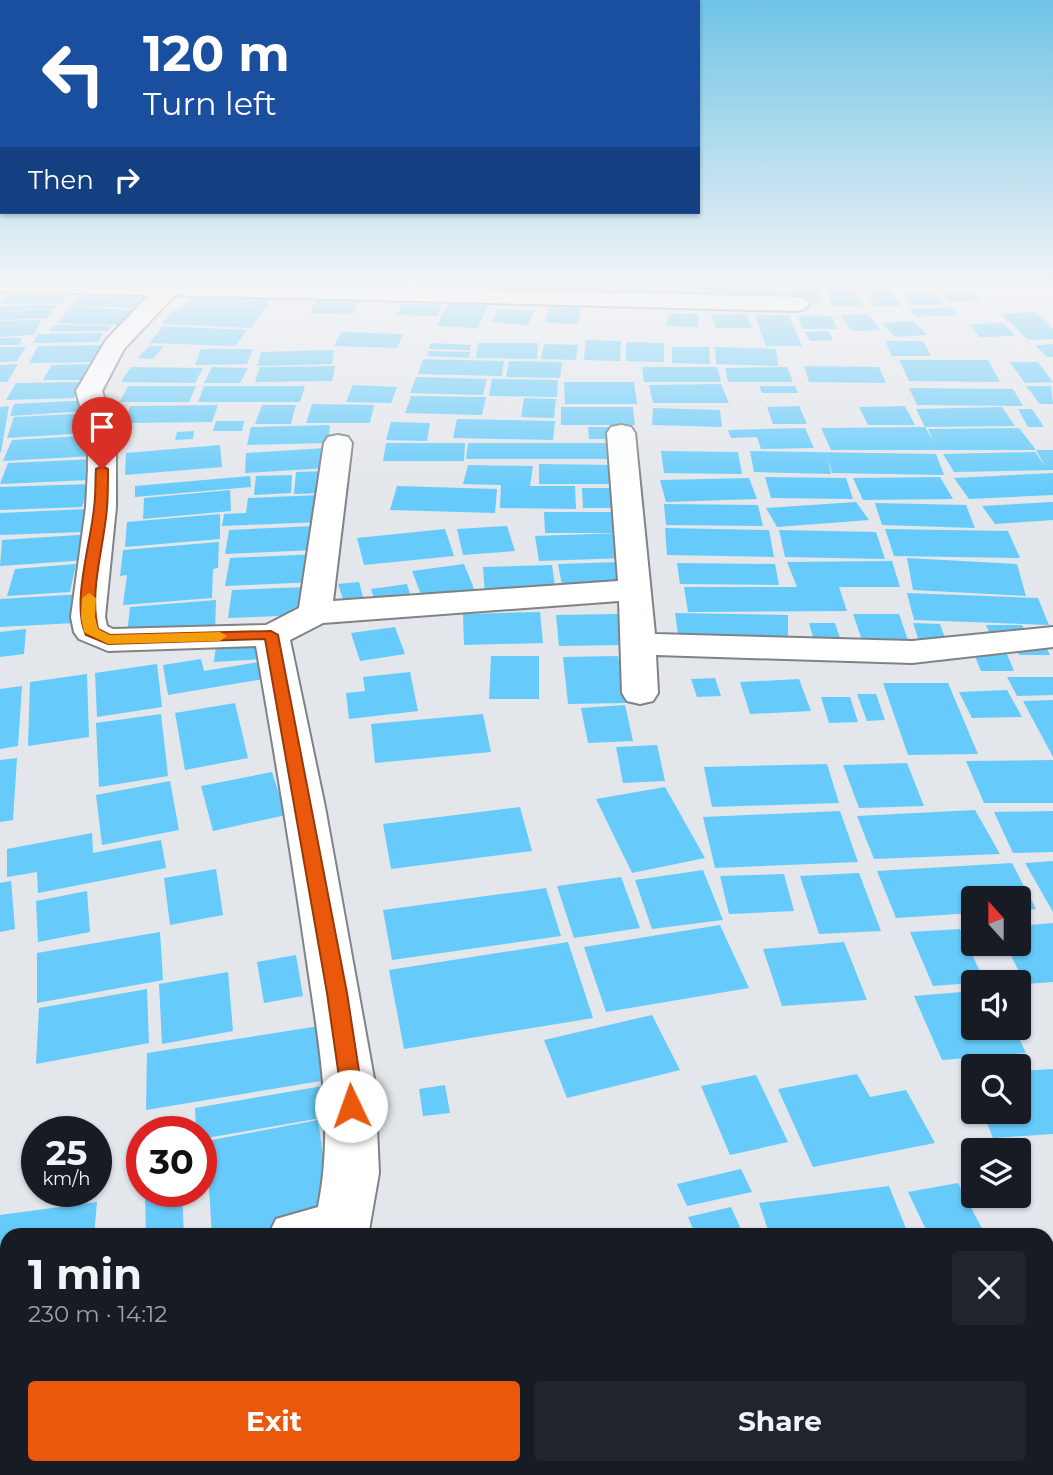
<!DOCTYPE html>
<meta charset="utf-8">
<style>
:root{--surface:#171b24;--page:#20242c;--text:#f1f3f6;--muted:#9ea1a6;--accent:#ea580c}
body{margin:0;font-family:Montserrat,sans-serif;background:var(--page);color:var(--text);height:100vh;display:flex;flex-direction:column;font-size:26px;white-space:nowrap}
*{box-sizing:border-box;margin:0}
p{font-size:23px;color:var(--muted)}
.icon{flex:none;width:38px;height:38px;fill:none;stroke:currentColor;stroke-width:2;stroke-linecap:round;stroke-linejoin:round}
.map{position:relative;flex:1;overflow:hidden}
.sheet{position:absolute;left:0px;top:1228px;width:1054px;height:247px;display:flex;flex-direction:column;background:var(--surface);border-radius:21px 21px 0 0;box-shadow:0 2px 5px #0004}
.sheet>*{flex:none}
.guide{position:absolute;left:0px;top:0px;width:700px;height:214px;box-shadow:0 2px 5px #0004;background:#1a4fa0;color:#fff;overflow:hidden}
.needle{width:46px;rotate:339deg}
.tools{position:absolute;left:961px;top:886px;display:grid;gap:14px}
.tools a{display:grid;place-items:center;width:70px;height:70px;border-radius:7px;background:var(--surface);box-shadow:0 2px 5px #0004;font-size:35px}
.speed{position:absolute;left:21px;top:1116px;display:flex;gap:14px;font-size:35px;font-weight:700;text-align:center}
.speed>*{display:grid;place-content:center;width:91px;height:91px;border-radius:50%;background:var(--surface);box-shadow:0 2px 5px #0004;line-height:1}
.speed small{font-size:18px;font-weight:400}
.speed .limit{border:10px solid #d22;background:#fff;color:#111}
.pin{position:absolute;display:grid;place-items:center;width:60px;height:60px;color:#fff;margin:-72px -30px;border-radius:50% 50% 50% 0;rotate:-45deg;box-shadow:0 0 7px #0007}
.pin .icon{rotate:45deg}
.me{position:absolute;width:77px;margin:-38px;rotate:357deg;stroke-linejoin:round;filter:drop-shadow(0 0 5px #0008)}
.turn{display:flex;align-items:center;gap:24px;height:147px;padding:0 28px;font-size:32px}
.turn .icon{width:91px;height:91px;stroke-width:2.5}
.turn b{display:block;font-size:49px;line-height:60px}
.then{display:flex;align-items:center;height:66px;padding:0 28px;background:#0003;gap:14px;font-size:26px}
.round{display:grid;place-items:center;flex:none;width:74px;height:74px;border-radius:7px;background:var(--page)}
.summary{display:flex;align-items:center;justify-content:space-between;height:119px;padding:0 28px}
h1{font-size:42px;font-weight:700;line-height:52px}
.primary-button{display:flex;gap:14px;margin-top:auto;padding:14px 28px}
.primary-button a{flex:1;height:80px;border-radius:7px;background:var(--accent);color:#fff;font-size:28px;font-weight:700;line-height:80px;text-align:center}
.primary-button a+a{background:var(--page);color:var(--text)}
.map>svg:first-child{display:block}
.building{fill:#66cbfa}
.lines{fill:none;stroke-linecap:round;stroke-linejoin:round}
.minor-casing{stroke:#7f8286;stroke-width:4}
.minor{fill:#fff;fill-rule:evenodd}
.route{fill:#ea580c;stroke:#983908;stroke-width:2}
.slow{fill:#f59e0b}
</style>
<div class="map">
<svg width="1053" height="1475" viewBox="0 0 1053 1475">
<rect width="100%" height="100%" fill="#e3e6eb"/>
<path class="building" d="M324,283h45l-7,11 -44,-1z
M380,283h81l-3,12 -82,-1z
M471,283h36v11h-38z
M555,283h43l2,15h-43z
M615,283h35l4,15 -36,1z
M661,283h35l6,17h-36z
M702,283h35l7,17 -36,1z
M741,283h35l8,18h-36z
M785,283h31l7,20h-32z
M825,283h29l8,23h-30z
M861,283h26l14,23h-27z
M902,290h33l10,15h-34z
M70,292l-7,11 -63,1 5,-11z
M82,292l67,1 -12,15 -68,-2z
M973,292l8,9 -32,1 -7,-9z
M193,294l80,3 -22,31 -89,-4 12,-14 5,1z
M316,301l42,1 -5,12 -43,-1z
M448,303l40,2 -10,23 -41,-2z
M401,304l40,1 -3,11 -41,-1z
M57,305l-8,13 -49,2v-14z
M70,307l64,3 -13,15 -65,-2z
M549,307l32,1 -3,16 -33,-1z
M951,307l7,8 -42,2 -7,-8z
M498,309l36,2 -6,14 -37,-3z
M1035,312l18,17v10l-25,1 -27,-26z
M668,313l31,1 -1,13 -32,-1z
M746,314l6,14h-36l-5,-13z
M868,314l13,16 -29,1 -12,-16z
M755,315h34l13,31h-36z
M798,315l34,1 5,13h-35z
M41,320l-7,15 -34,2v-16z
M913,321l14,14 -32,2 -13,-14z
M1003,323l12,13 -35,1 -11,-13z
M54,325l57,1 -3,5h-59z
M163,326l84,4 -12,16 -86,-3z
M828,331l5,9 -23,1 -5,-9z
M341,332l62,2 -6,14 -63,-2z
M103,333l-5,9 -65,1 5,-9z
M0,338h22l-3,7h-19z
M586,340l35,1 -1,20 -36,-1z
M885,341h38l8,15h-39z
M626,342l38,1v19l-38,-1z
M431,343l40,2 -1,5 -42,-1z
M478,343h60l-1,16 -61,-1z
M544,344l34,1 -2,15 -35,-1z
M1053,344v13h-6l-12,-12z
M111,345l-8,17 -74,1 9,-17z
M149,346h15l-11,13 -15,-1z
M0,347h26l-9,14 -17,1z
M672,347h37l1,17 -38,-1z
M715,347l61,2 2,17 -62,-2z
M201,349h52l-6,15 -52,1z
M334,350l-2,14 -75,2 4,-14z
M429,351l42,1 -2,6 -42,-2z
M423,359l81,2 -2,15 -84,-2z
M899,360h89l12,22 -91,-1z
M509,361l53,1 -2,16 -54,-1z
M1010,362h28l15,20 -28,1z
M18,364l-11,18h-7v-17z
M94,364l-8,16h-43l9,-15z
M335,366l-3,15 -77,1 5,-15z
M804,366l75,1 7,16 -77,-1z
M131,367l72,1 -8,15 -74,-1z
M212,367l36,1 -8,15h-36z
M642,367h75l4,15h-77z
M787,367l6,15h-65l-3,-14z
M416,377l71,2 -4,16 -73,-2z
M492,379l66,1 -1,17 -68,-1z
M82,382l-8,16 -68,2 10,-17z
M564,382h70l3,22h-72z
M721,384l8,19h-76l-4,-18z
M353,385l44,2 -6,16 -45,-1z
M128,386h68l-7,16h-69z
M204,386h101l-5,16h-102z
M759,386h36l3,7h-36z
M1026,386h25l2,18h-13z
M909,388l104,1 10,17 -106,-1z
M411,396l75,1 -4,18 -77,-2z
M524,398l32,1 -2,19 -33,-1z
M90,400l-3,11 -77,5 4,-12z
M312,404l62,1 -4,18h-64z
M218,405l-6,17 -89,1 8,-17z
M262,405h34l-5,19h-36z
M9,406l-8,46h-1v-45z
M799,406l8,18h-34l-6,-17z
M905,406l10,19h-47l-9,-18z
M561,407h72l2,18h-74z
M1002,407l13,19 -90,1 -9,-18z
M653,408l67,2 2,17 -70,-2z
M1018,409h14l12,18h-16z
M94,413l-5,20 -82,5 7,-21z
M457,419l98,2 -2,19 -100,-2z
M216,421h28l-2,10h-29z
M391,422l39,1 -3,18 -41,-1z
M330,425l-2,18 -81,2 4,-18z
M588,427h30l1,12h-30z
M925,427l8,14 -5,-12 91,-1 17,22h17v20l-99,2 -11,-18 92,-2 11,15 -10,-17h-205l-10,-22z
M805,428l9,20 -53,1 -4,-12 -26,1 -3,-8z
M194,431l-1,8 -18,1 2,-8z
M100,435l-6,21 -91,5 9,-21z
M386,443h79l-1,18h-81z
M468,443h152l2,16h-156z
M220,445l2,22 -97,8 1,-22z
M325,448l2,20 -82,5 1,-20z
M661,451l77,1 4,22 -78,-1z
M750,451l186,3 8,21 -112,-2 -4,-15 3,16 -77,-2z
M96,459l-7,21 -89,4 8,-21z
M539,464l82,1 2,19h-84z
M468,465l65,1 -3,20h45l1,23 -76,-1 1,-23 -38,-1z
M329,471l-1,22 -34,1 2,-22z
M1053,473v22l-84,4 -15,-21z
M292,475l-1,18 -37,2 2,-19z
M250,476l1,11 -116,10v-11z
M765,477l81,1 7,21 -82,-1z
M940,477l13,22 -90,1 -10,-22z
M749,478l8,21 -91,3 -6,-22z
M90,484l-8,23 -82,3v-23z
M397,486l100,3 -2,24 -105,-3z
M582,488h40l2,20h-41z
M230,490l1,21 -88,8 1,-21z
M321,495l-1,27 -98,4 2,-12 22,-1 2,-15z
M856,502l13,18 -92,7 -11,-19z
M1053,502v18l-58,4 -13,-18z
M875,503l91,2 9,23 -93,-3z
M664,504l94,1 5,21 -97,-1z
M87,509l-6,23 -81,3v-22z
M544,512h68l3,21h-70z
M220,514v25l-95,8 2,-25z
M316,526l-2,24 -89,4 4,-24z
M507,526l8,25 -52,4 -6,-26z
M665,528l104,2 5,27 -107,-2z
M445,529l9,27 -90,9 -7,-27z
M885,529l123,2 12,27 -126,-2z
M779,530l97,2 9,27 -100,-2z
M621,533l6,25 -88,3 -4,-25z
M93,534l-6,26 -87,6 2,-26z
M219,542l-1,26 -5,1 -1,29 -89,7 4,-30 -7,1 3,-26z
M318,554l-2,28 -91,4 5,-28z
M907,558l110,6 9,32 -113,-6z
M892,561l8,26h-61l8,24 -159,1 -4,-25h113l-10,-25z
M619,562l6,25 -62,3 -5,-26z
M677,563l98,1 4,21 -99,-1z
M76,564l-6,28 -63,4 8,-27z
M464,564l11,27 -53,6 -10,-26z
M552,565l4,29 -71,2 -2,-29z
M359,582l4,15 -20,2 -5,-15z
M407,584l3,10 -36,4 -3,-9z
M307,587l-2,28 -77,3 4,-28z
M907,593l131,5 11,27 -135,-5z
M82,594l-7,29 -75,4v-28z
M216,600l-1,32 -88,2 3,-27z
M540,612l3,31 -79,2 -1,-31z
M675,613l113,2v27l-109,-1z
M619,614l4,31 -64,1 -3,-31z
M853,614h46l11,32h-46z
M809,623h26l7,21h-27z
M913,623l27,1 8,23h-27z
M986,625h36l6,12h-37z
M395,627l10,27 -45,7 -9,-28z
M26,629l-2,25 -24,3v-25z
M264,642l-2,17 -48,3 2,-17z
M1015,645h30l5,10h-31z
M974,654h33l7,17h-33z
M491,656h48v43h-50z
M618,656l8,47 -58,1 -5,-47z
M201,659l3,12 67,-11 5,17 -108,18 -5,-30z
M157,664l5,43 -65,10 -2,-44z
M410,672l8,39 -69,8 -3,-26 19,-2 -2,-14z
M87,674l2,63 -61,9 2,-64z
M1007,677h46v18l-36,1z
M715,678l6,18 -24,1 -6,-18z
M799,679l12,32 -61,3 -10,-32z
M883,683h65l30,71 -70,1z
M22,686l-4,60 -18,3v-60z
M1007,690l15,27 -50,1 -13,-26z
M857,694h19l9,26 -18,1z
M821,697h29l8,25 -29,1z
M1053,700v57l-30,-56z
M235,703l13,55 -63,12 -10,-57z
M625,705l8,36 -45,2 -7,-35z
M161,714l7,62 -69,11 -3,-64z
M483,714l8,38 -116,11 -4,-39z
M657,745l8,36 -42,2 -7,-36z
M17,758l-4,62 -13,2v-62z
M1053,760v43h-69l-18,-42z
M907,763l17,43 -65,2 -16,-43z
M827,764l12,39 -127,4 -8,-40z
M272,772l14,43 -73,16 -12,-45z
M170,781l9,49 -77,15 -6,-50z
M665,787l40,71 -73,15 -36,-74z
M520,807l12,44 -141,18 -8,-45z
M975,810l25,44 -126,5 -17,-43z
M840,811l18,51 -143,6 -12,-51z
M1053,811v41l-40,1 -19,-41z
M92,833l1,20 68,-13 5,28 -128,25 -1,-21 -30,5v-28z
M1053,861v51l-28,-49z
M1012,863l24,46 -18,2v-13h-45v15l-77,5 -19,-47z
M216,869l7,46 -53,10 -6,-47z
M703,870l20,50 -71,9 -17,-49z
M859,873l22,58 -62,3 -19,-58z
M784,874l10,37 -65,3 -9,-38z
M621,877l19,51 -66,10 -17,-52z
M11,881l4,48 -15,3v-49z
M546,888l15,48 -169,24 -9,-50z
M87,891l3,41 -52,10 -2,-41z
M1053,923v59l-28,2 -20,-41h13v-17z
M720,925l29,63 -143,24 -22,-65z
M960,929l25,53 -52,4 -23,-54z
M160,932l3,48 -126,23v-50z
M568,942l25,76 -189,31 -15,-79z
M844,942l23,58 -85,6 -19,-57z
M296,955l7,41 -39,7 -7,-41z
M228,972l5,59 -71,13 -3,-60z
M147,989l2,54 -113,21 3,-56z
M973,991v36h41l12,26 -84,7 -28,-64z
M652,1015l28,55 -113,28 -23,-58z
M332,1024l7,54 -193,32 1,-57z
M1053,1069v65l-60,4 -11,-27h36v-40z
M857,1074l13,23 36,-7 29,53 -122,24 -35,-78z
M756,1075l32,67 -58,13 -29,-69z
M445,1085l5,28 -27,3 -4,-27z
M323,1086l4,31 -126,22v-7h-5l-1,-24z
M318,1120l15,103 -67,13h-54l-6,-95z
M741,1169l11,23 -65,14 -10,-22z
M958,1183l28,53h-57l-21,-44z
M889,1186l20,50h-139l-11,-33z
M145,1192h37l2,44h-38z
M97,1202l-3,34h-87v30l-7,1v-52z
M731,1207l13,29h-48l-8,-19z
M1046,1303l7,10v36l-7,2z
M1053,1370v66l-7,-12v-52z
M7,1425v43h107v7h-114v-49z
M133,1468h187l1,6 -188,1z
M831,1468h161v2l-33,5h-126z"/>
<g class="lines">
<defs>
<path id="minor" d="M0,283h239l558,14 8,2 4,5 -4,5 -8,2 -622,-16 -51,54 -22,42 14,44v72l-11,110 2,9 6,3 153,-4 33,-17 25,-165 4,-6 10,-2 10,2 4,6 -19,158 285,-20 -11,-148 4,-6 10,-2 10,2 4,6 20,201 257,7 141,-14v20l-141,16 -256,-8 2,38 -5,8 -13,3 -13,-3 -5,-8 -3,-92 -296,22 -33,17 35,167 50,277 4,89 -11,63h-100l8,-17 42,-12c17,-84 0,-168 -12,-252 -15,-104 -32,-206 -50,-309l-148,5 -29,-12 -5,-7 -3,-15 15,-110 2,-38v-34l-12,-44 30,-51 43,-45 -149,-4z
M7,1261v52l-7,2v-52z
M320,1468h64l1,7h-64z"/>
</defs>
<use href="#minor" class="minor-casing"/>
<use href="#minor" class="minor"/>
</g>
<linearGradient id="sky" x2="0" y2="1"><stop stop-color="#6fc4e6"/><stop offset="0.58" stop-color="#f2f4f6"/><stop offset="1" stop-color="#f2f4f6" stop-opacity="0"/></linearGradient>
<rect width="1053" height="490" fill="url(#sky)"/>
<path class="route" d="M102,466l6,3c0,13 0,26 -1,39 -3,39 -18,82 -9,121l12,6 161,-4 7,4 69,358 14,91v22l-3,6 -7,3 -8,-3 -3,-6v-22l-13,-91 -62,-354 -157,5 -22,-9c-15,-30 5,-93 8,-127 2,-13 1,-26 2,-39z"/>
<path class="slow" d="M89,593l7,5 -1,19 3,12 12,6 110,-3 7,4 -7,5 -112,3 -24,-12 -3,-15 1,-19z"/>
</svg>
<div class="tools">
<a><svg class="needle" viewBox="-14 -14 28 28"><path d="M0-13l5 13h-10z" fill="#e53935"/><path d="M0 13l5-13h-10z" fill="#9ea1a6"/></svg></a>
<a><svg class="icon" aria-label="sound" viewBox="0 0 24 24"><path d="M4 9h4l5-4v14l-5-4H4zM17 9q2 3 0 6"/></svg></a>
<a><svg class="icon" aria-label="search" viewBox="0 0 24 24"><circle cx="10" cy="10" r="6"/><path d="M15 15l6 6"/></svg></a>
<a><svg class="icon" aria-label="layers" viewBox="0 0 24 24"><path d="M12 4l9 5-9 5-9-5zM3 14l9 5 9-5"/></svg></a>
</div>
<div class="speed"><div>25<small>km/h</small></div><div class="limit">30</div></div>
<div class="pin" style="left:102px;top:469px;background:#d93025"><svg class="icon" aria-label="arrive" viewBox="0 0 24 24"><path d="M6 21V4h12l-3 4 3 4H6"/></svg></div>
<svg class="me" style="left:351px;top:1106px" viewBox="-20 -20 40 40"><circle r="19" fill="#fff"/><path d="M0-13L10 11 0 6-10 11z" fill="#ea580c"/></svg>
<div class="guide">
<div class="turn"><svg class="icon" aria-label="left" viewBox="0 0 24 24"><path d="M17 20v-9H6M10 6l-5 5 5 5"/></svg><div><b>120 m</b>Turn left</div></div>
<div class="then">Then<svg class="icon" aria-label="right" viewBox="0 0 24 24"><path d="M7 20v-9h11M14 6l5 5-5 5"/></svg></div>
</div>
<section class="sheet">
<div class="summary"><div><h1>1 min</h1><p>230 m · 14:12</p></div><a class="round"><svg class="icon" aria-label="close" viewBox="0 0 24 24"><path d="M6 6l12 12M18 6L6 18"/></svg></a></div>
<div class="primary-button"><a>Exit</a><a>Share</a></div>
</section>
</div>
